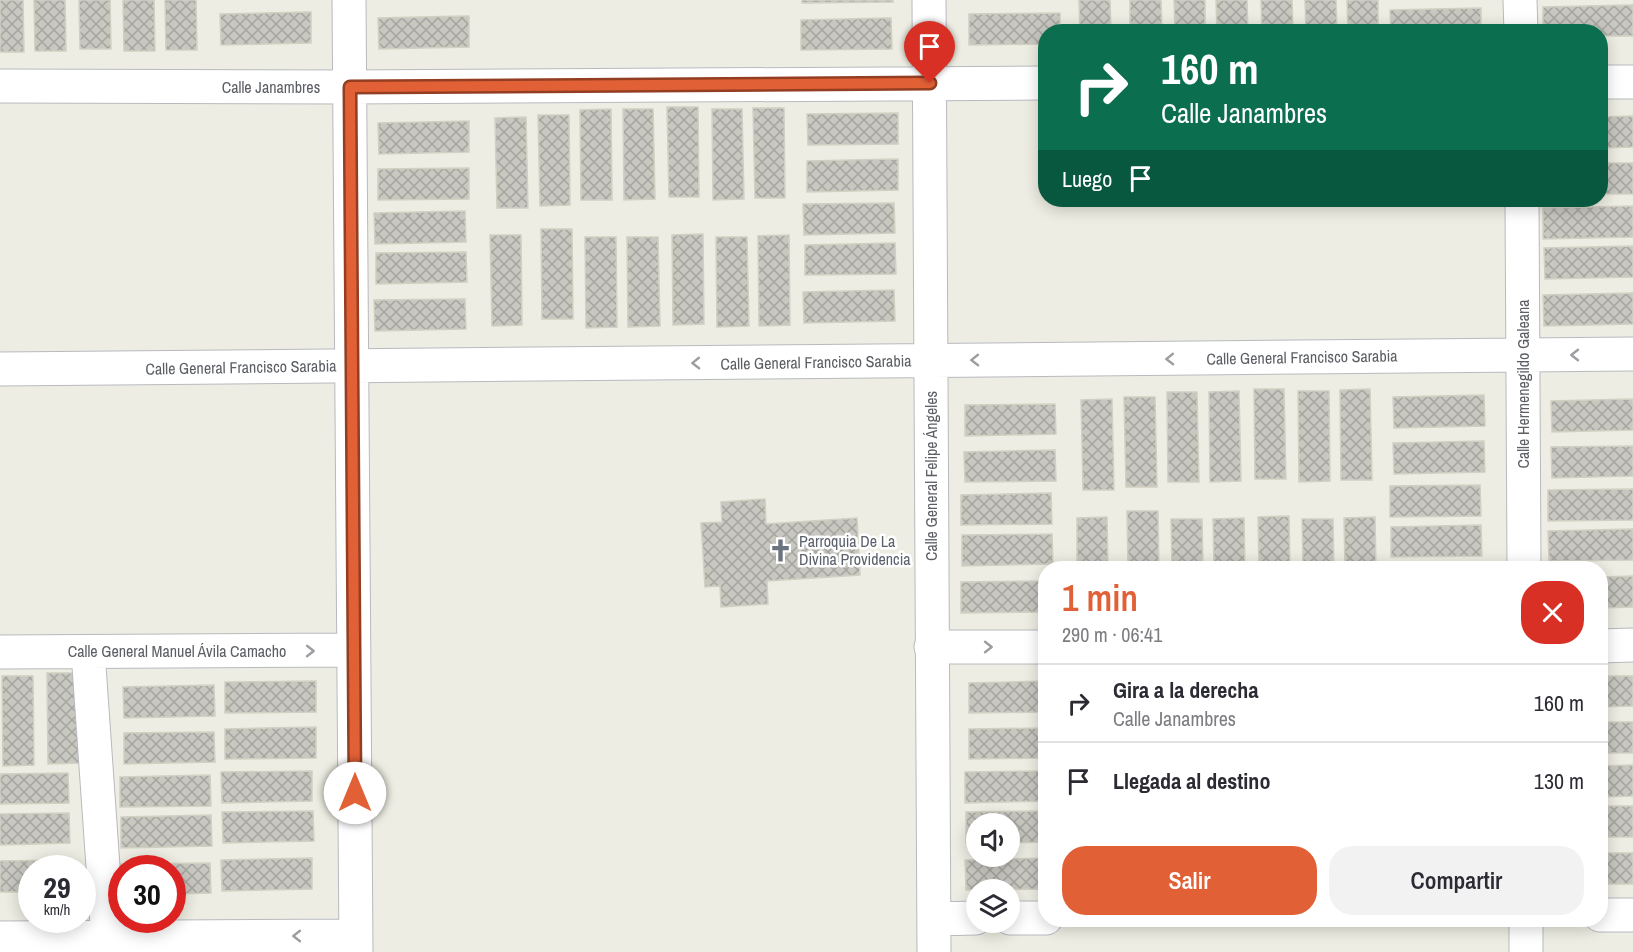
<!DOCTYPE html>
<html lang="es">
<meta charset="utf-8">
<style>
:root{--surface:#fff;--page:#f2f2f3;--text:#2b2b33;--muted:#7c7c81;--line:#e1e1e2;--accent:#e26035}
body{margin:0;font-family:"Archivo Narrow",sans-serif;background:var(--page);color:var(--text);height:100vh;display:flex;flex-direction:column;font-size:22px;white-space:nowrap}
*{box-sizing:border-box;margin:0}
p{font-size:20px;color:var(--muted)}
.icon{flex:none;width:33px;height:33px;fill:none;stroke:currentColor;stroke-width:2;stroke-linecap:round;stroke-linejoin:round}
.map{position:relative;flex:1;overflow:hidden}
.sheet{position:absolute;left:1038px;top:561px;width:570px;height:366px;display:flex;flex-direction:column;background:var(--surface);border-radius:24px;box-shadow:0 3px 15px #0003}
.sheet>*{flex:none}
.top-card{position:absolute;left:1038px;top:24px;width:570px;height:183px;border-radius:24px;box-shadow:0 3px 15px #0003;background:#0b6e4f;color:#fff;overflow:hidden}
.buttons{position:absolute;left:966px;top:813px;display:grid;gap:12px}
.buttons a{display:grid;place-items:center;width:54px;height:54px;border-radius:50%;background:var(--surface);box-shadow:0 3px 15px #0003;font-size:30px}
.speed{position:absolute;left:18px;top:855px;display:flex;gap:12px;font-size:30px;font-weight:700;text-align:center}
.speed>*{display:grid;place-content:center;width:78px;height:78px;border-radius:50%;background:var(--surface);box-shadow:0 3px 15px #0003;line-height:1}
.speed small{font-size:15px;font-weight:400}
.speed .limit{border:9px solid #d22;background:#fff;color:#111}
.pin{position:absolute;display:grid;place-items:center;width:51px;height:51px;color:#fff;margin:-62px -26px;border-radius:50% 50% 50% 0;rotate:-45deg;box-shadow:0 0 6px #0007}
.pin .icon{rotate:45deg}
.me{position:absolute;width:66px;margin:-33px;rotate:0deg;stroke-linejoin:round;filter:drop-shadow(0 0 4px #0008)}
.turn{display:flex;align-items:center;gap:21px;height:126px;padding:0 24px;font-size:27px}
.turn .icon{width:78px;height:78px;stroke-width:2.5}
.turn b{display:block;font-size:42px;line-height:51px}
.then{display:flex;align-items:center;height:57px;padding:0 24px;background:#0003;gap:12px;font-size:22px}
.round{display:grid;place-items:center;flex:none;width:63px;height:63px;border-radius:24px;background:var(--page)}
.summary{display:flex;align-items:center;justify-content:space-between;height:102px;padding:0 24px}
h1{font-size:36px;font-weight:600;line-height:45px;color:var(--accent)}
.primary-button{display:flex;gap:12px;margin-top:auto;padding:12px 24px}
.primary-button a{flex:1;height:69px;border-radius:24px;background:var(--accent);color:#fff;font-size:24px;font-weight:600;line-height:69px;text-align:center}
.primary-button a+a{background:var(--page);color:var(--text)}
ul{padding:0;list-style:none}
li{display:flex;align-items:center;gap:18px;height:78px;padding:0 24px;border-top:2px solid var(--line)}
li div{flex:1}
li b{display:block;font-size:22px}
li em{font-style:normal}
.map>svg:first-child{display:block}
.building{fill:url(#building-cross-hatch);stroke:#d2d0c2;stroke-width:1.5}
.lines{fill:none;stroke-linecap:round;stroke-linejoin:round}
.minor-casing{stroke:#b8babf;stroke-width:35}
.minor{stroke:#fff;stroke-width:33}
.oneway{stroke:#9d9ea1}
.route-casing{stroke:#933e22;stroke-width:15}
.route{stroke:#e26035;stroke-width:10}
.labels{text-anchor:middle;stroke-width:5;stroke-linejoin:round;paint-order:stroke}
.street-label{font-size:16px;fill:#5b5e63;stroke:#fff}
.worship-label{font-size:16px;fill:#5b616d;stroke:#fff;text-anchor:start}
</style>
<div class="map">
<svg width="1633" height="952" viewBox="0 0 1633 952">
<defs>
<pattern id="building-cross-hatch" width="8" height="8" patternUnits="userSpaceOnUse" patternTransform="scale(1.5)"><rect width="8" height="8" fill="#c8c7c0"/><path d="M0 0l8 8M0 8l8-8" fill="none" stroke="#a5a5a0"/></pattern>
</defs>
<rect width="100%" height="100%" fill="#edede3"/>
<path class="building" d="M0,0h23l1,52h-24z
M34,0h31l1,51h-31z
M79,0h31l1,49h-31z
M123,0h31l1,51h-31z
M165,0h31l1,50h-31z
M802,0h91v2l-91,1z
M1079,0h31l1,32h-31z
M1130,0h31l1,32h-32z
M1174,0h31v32h-30z
M1216,0h31l1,32h-31z
M1261,0h31l1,32h-31z
M1305,0h31l1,32h-31z
M1347,0h31v32h-30z
M1630,5h3v31h-33v-4h-57v-25z
M1481,8v24h-90l-1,-22z
M307,12h4v31l-90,2 -1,-31z
M1060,13v19h-14v12l-77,1v-31z
M465,16h4v31l-90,2 -1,-31z
M887,18h4l1,31 -91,1v-30z
M667,107h31l1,90h-30z
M753,108h31l1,90h-30z
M611,109l1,91h-31l-1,-90z
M623,109h30l2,90 -31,1z
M712,109h30l2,90 -31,1z
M898,113v31l-90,1 -1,-31z
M538,115h31l1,90 -30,1z
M1633,116v31l-33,1v-31z
M526,117l2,91h-31l-2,-90z
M469,121v31l-90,2 -1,-31z
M898,159v31l-91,2v-31z
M1600,163h33v31h-33z
M469,168v31l-91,1v-31z
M894,203l1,30 -91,2 -1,-31z
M1633,206v31l-90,2v-31z
M465,211l1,31 -91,2 -1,-31z
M541,229h31l1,90h-31z
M703,234l1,90 -31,1 -1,-90z
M490,235h31l1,90 -30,1z
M789,235l1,90 -31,1 -1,-90z
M585,237h31l1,90 -31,1z
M627,237h31l2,89 -32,1z
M716,237h31l2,89 -32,1z
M895,243l1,31 -91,1v-30z
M1633,246v31l-88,2 -1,-31z
M466,252l1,30 -91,2v-31z
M894,290l1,31 -91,2 -1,-31z
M1633,293v31l-89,2 -1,-31z
M465,299l1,30 -91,2 -1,-31z
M1254,389h30l2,90h-31z
M1370,389l2,91h-31l-1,-90z
M1239,391l2,90 -31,1 -1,-90z
M1298,391h31l1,90 -31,1z
M1167,392h30l2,90h-31z
M1484,395l1,31 -91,2 -1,-31z
M1124,397h31l2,90h-31z
M1112,399l2,91h-31l-2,-90z
M1633,399v31l-81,2 -1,-31z
M1055,404l1,30 -91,2v-31z
M1484,441l1,31 -91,2 -1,-31z
M1633,446v30l-81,2 -1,-31z
M1055,450l1,31 -91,1 -1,-30z
M1480,485l1,31 -91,1v-31z
M1633,489v31l-85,1v-31z
M1051,493l1,31 -91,1v-30z
M765,499l1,25 91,-6 3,57 -93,6 1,23 -47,3 -1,-21 -15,1 -4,-64 21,-1 -1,-20z
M1127,511h31l1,57h-31z
M1289,516l1,52h-31l-1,-51z
M1107,517l1,51h-31v-50z
M1375,517l1,51h-31l-1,-50z
M1244,518l1,50h-31l-1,-49z
M1171,519h31l1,49h-31z
M1302,519h31l1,49h-31z
M1481,525l1,31 -91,1v-30z
M1633,529v31l-84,1 -1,-30z
M1052,534l1,30 -91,2v-31z
M1633,576v31l-33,1v-31z
M1046,581v31l-85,1v-31z
M47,673h30l2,90 -31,1z
M2,676h31l1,89 -31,1z
M1600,676h33v30l-33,1z
M316,681v31l-91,1v-31z
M1046,681v31l-77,1v-30z
M214,685l1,31 -91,2 -1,-31z
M1600,722h33v31h-33z
M316,727v31l-91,1v-30z
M1046,728v30l-77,1v-30z
M214,732l1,30 -91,2v-31z
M1633,765v31l-33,1v-31z
M312,771v30l-90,2 -1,-31z
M1046,771v30l-81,2v-31z
M68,773l1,30 -69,1v-30z
M210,775l1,31 -91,1v-30z
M1600,806h33v31h-33z
M313,811l1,30 -91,2 -1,-31z
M1046,811v31l-36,1v-19h-34v19h-10v-31z
M69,813l1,30 -70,2v-31z
M211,815l1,31 -91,2v-31z
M1600,853h33v31h-33z
M312,858v31l-90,2 -1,-31z
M1046,858v31l-80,1 -1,-30z
M68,860v8h-36v24h-32v-31z
M210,863l1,30 -39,1v-26h-50l-2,27v-31z"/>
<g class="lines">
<defs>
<path id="minor" d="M349,0l7,952
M929,0l5,952
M1520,0l1,32
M1600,82h33
M0,86l349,1 697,-4
M1522,200l2,368
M0,369l1633,-15
M1600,646l33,-1
M931,647h115
M0,652l354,-2
M88,652l20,286
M1600,915h33
M1010,918h36
M934,919l42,-1
M1526,920v32
M0,938l356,-2"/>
</defs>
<use href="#minor" class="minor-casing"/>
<use href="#minor" class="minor"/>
</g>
<defs><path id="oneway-chevron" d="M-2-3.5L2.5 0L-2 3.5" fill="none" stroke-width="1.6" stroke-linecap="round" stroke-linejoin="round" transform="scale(1.5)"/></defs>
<g class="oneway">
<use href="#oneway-chevron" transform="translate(1575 355) rotate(180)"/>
<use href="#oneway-chevron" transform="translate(1170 359) rotate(179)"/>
<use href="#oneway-chevron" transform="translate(975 360) rotate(179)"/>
<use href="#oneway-chevron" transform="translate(696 363) rotate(179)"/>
<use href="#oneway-chevron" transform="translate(988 647)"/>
<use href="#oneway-chevron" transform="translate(310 651)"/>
<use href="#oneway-chevron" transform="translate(297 936) rotate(180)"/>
</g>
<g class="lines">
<defs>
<path id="route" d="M355,793l-5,-706 580,-4"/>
</defs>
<use href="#route" class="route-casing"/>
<use href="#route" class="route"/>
</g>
<defs>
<symbol id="church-bare" viewBox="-9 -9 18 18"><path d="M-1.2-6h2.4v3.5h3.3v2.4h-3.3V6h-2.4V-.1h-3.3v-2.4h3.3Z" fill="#6b7280" stroke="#fff" stroke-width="2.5" paint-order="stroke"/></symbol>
</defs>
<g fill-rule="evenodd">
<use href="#church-bare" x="764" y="534" width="33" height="33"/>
</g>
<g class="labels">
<g class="street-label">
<text x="271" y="93">Calle Janambres</text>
<text transform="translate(1302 357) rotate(-1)" y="6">Calle General Francisco Sarabia</text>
<text transform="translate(816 362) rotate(-1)" y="6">Calle General Francisco Sarabia</text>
<text transform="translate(241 367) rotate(-1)" y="6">Calle General Francisco Sarabia</text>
<text transform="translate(1523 384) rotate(-90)" y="6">Calle Hermenegildo Galeana</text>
<text transform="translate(931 476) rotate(-90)" y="6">Calle General Felipe Ángeles</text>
<text x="177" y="657">Calle General Manuel Ávila Camacho</text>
</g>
<g class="worship-label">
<text x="799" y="547">Parroquia De La<tspan x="799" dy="18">Divina Providencia</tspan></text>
</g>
</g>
</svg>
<div class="buttons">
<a><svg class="icon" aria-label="sound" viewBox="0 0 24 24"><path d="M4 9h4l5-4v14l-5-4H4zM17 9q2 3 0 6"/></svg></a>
<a><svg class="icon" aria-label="layers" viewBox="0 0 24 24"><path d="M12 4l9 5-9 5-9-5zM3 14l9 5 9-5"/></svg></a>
</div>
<div class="speed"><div>29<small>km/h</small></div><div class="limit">30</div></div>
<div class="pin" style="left:930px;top:83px;background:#d93025"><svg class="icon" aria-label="arrive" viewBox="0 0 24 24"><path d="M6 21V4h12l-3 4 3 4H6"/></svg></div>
<svg class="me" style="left:355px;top:793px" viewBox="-20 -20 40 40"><circle r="19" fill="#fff"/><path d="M0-13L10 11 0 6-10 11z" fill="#e26035"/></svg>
<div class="top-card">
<div class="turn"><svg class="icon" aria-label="right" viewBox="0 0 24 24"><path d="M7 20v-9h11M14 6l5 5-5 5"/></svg><div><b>160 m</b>Calle Janambres</div></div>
<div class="then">Luego<svg class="icon" aria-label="arrive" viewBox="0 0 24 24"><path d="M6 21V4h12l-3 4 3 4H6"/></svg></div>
</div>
<section class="sheet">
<div class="summary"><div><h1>1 min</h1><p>290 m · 06:41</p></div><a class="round" style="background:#d93025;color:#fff"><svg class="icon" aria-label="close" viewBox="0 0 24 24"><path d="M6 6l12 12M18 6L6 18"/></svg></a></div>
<ul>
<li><svg class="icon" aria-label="right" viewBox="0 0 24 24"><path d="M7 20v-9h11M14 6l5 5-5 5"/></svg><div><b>Gira a la derecha</b><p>Calle Janambres</p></div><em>160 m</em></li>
<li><svg class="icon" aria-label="arrive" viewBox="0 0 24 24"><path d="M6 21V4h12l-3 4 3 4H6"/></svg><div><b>Llegada al destino</b></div><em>130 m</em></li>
</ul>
<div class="primary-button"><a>Salir</a><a>Compartir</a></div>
</section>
</div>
